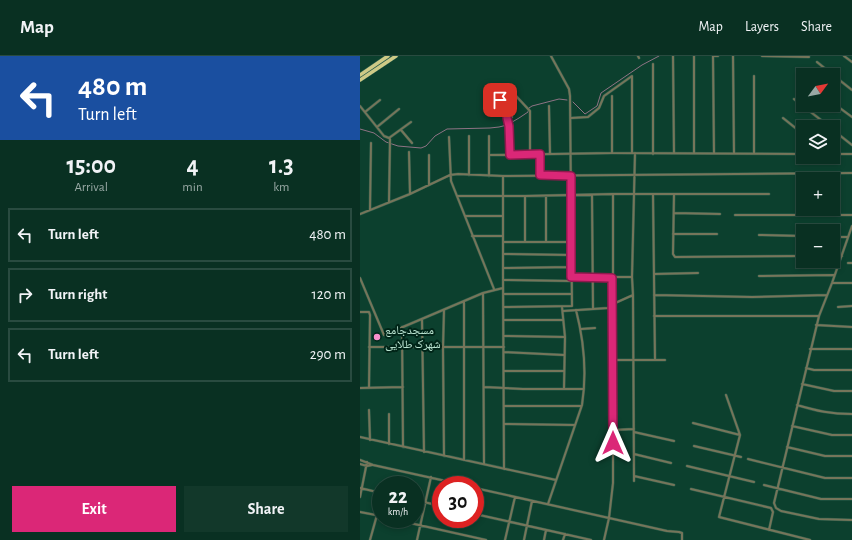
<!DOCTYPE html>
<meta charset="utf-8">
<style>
:root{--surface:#093022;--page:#12382a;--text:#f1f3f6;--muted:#99a9a5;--line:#294b40;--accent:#db2777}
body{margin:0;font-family:"Alegreya Sans","Noto Naskh Arabic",sans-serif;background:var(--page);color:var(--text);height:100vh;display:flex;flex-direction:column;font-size:15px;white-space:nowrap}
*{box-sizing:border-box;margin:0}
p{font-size:13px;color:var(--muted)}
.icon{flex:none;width:22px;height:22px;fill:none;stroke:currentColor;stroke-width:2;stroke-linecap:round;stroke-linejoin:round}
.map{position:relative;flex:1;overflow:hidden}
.drawer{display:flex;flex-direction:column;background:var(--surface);width:360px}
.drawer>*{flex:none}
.hud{background:#1a4fa0;color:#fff;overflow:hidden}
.needle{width:26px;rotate:58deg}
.controls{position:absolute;left:436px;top:12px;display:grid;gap:8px}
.controls a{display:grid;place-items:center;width:44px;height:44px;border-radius:0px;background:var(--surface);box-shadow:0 2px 6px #0003,0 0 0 1px var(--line);font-size:20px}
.speed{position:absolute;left:12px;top:420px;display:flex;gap:8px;font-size:20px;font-weight:700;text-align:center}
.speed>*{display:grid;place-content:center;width:52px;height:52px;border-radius:50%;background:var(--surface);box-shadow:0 2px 6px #0003,0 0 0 1px var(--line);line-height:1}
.speed small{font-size:10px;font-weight:400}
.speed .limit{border:6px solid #d22;background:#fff;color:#111}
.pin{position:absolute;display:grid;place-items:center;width:34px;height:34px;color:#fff;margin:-17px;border-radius:8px;box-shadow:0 2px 6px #0006}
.me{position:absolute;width:44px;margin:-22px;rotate:0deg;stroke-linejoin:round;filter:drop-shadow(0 0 3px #0008)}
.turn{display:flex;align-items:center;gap:14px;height:84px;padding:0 12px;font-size:18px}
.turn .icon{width:52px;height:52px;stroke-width:2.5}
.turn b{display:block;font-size:28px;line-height:34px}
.eta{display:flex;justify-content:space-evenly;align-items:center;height:68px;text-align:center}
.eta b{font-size:24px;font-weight:700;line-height:28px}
.button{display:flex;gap:8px;margin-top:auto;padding:8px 12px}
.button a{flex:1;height:46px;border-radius:0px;background:var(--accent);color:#fff;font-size:16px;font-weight:700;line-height:46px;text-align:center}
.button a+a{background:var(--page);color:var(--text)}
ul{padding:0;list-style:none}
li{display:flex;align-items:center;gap:12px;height:54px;margin:0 8px 6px;padding:0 4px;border:2px solid var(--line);border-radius:0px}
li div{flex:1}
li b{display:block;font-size:15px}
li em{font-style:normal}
header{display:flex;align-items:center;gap:24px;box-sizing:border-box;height:56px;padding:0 20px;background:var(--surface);border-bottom:1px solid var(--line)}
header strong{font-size:19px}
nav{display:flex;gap:22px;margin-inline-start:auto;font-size:14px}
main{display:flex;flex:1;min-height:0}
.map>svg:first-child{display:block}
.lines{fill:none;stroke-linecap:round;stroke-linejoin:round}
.stream{stroke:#8e7384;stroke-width:1}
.minor-casing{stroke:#2b5d4b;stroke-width:3}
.highway-casing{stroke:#2b5d4b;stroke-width:4.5}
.minor{stroke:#76755a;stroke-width:2}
.highway{stroke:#ceca86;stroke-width:3.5}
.route-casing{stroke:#8e194d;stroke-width:10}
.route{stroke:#db2777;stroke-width:7}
.poi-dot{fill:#f890cc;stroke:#002518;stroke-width:1.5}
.labels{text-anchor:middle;stroke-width:4;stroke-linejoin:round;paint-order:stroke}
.poi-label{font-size:12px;fill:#b9e3d0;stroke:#002518;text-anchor:start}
</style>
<header>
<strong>Map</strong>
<nav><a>Map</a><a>Layers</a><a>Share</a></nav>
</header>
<main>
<section class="drawer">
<div class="hud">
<div class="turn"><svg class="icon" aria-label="left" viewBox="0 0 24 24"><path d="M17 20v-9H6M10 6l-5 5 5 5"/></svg><div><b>480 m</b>Turn left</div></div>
</div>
<div class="eta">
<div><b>15:00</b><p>Arrival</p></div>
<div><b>4</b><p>min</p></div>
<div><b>1.3</b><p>km</p></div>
</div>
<ul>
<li><svg class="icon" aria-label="left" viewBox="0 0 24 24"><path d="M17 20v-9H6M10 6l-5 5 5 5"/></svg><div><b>Turn left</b></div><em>480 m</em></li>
<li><svg class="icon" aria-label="right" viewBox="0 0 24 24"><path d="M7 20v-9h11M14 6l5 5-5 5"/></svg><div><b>Turn right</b></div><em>120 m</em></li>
<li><svg class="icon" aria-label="left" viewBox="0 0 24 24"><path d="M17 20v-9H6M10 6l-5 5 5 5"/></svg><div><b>Turn left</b></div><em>290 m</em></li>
</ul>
<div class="button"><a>Exit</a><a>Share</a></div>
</section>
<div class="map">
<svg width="492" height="484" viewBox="0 0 492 484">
<rect width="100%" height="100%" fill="#0c402e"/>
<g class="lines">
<path class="stream" d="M213,46l12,12 12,-8 4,-13 41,-28 17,-9
M0,73l14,4 12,9 12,4 23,2 5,-2 9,-10 12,-7 43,-1 9,-1 8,-2 12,-7 9,-6 1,-4 3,-2 27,-7 8,1"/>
<defs>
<path id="minor" d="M278,0l1,2
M313,0l1,97
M334,0v97
M353,0l1,97
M353,0h5
M373,0l1,97
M402,0l47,1
M484,0l8,6
M457,6l16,13
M473,19l19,15
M394,20v77
M156,40l14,15v43
M252,40v57
M434,43l36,28
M140,44l12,17
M473,47l19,14
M0,50l24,30 5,2 22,-16
M189,50l1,48
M147,54v8l2,7 1,30
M5,56l15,-12
M211,62l17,-1 11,-9 5,-12 28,-20v77
M423,62l20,16
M17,71l22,-18
M41,74l11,13
M473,74l19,15
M129,80v40
M89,81l2,44 43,108
M49,96l1,42
M180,98v20
M293,98v-90
M473,98h19
M129,99l123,-2 191,1
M109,119v-39
M143,120v98l1,195
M69,129v-30
M293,138l2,165
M314,138l-1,60 2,3 128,-1
M232,139l1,114
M97,140h68l88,-2h156
M29,146l1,-63
M10,154l1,-67
M314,157l46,1
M0,158l50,-20 40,-19 8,-1 45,2 349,-3
M375,159h117
M105,160h38
M492,170l-20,57 -13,33 -45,187 2,5 5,3 38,8 33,1
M313,178h44
M399,179l44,1
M112,180h31
M473,181h15
M165,185v-45
M143,186h68
M186,186v-46
M143,198l68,1
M473,200h9
M488,207h4
M143,212l68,-1
M294,218l44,-1
M399,220l75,-1
M211,221h61
M0,222l24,57 99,-42 20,-5
M143,224l68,1
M472,227h20
M123,237l1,171
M143,238h69
M294,239l98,2 75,-2
M144,251l68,-1 -2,-210 -1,-7 -18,-33
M202,251l3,30 -1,51
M478,251l14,-1
M84,254l-1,38 1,108
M203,255l45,-3 5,-4 20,-9
M0,256h9l1,3 -1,73
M294,260h165
M62,263l2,133
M144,264h59
M456,269l36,2
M42,271l1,120
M221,273l14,-1
M144,280l61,1
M9,291h135
M450,293h42
M144,296l60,3
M253,304h52
M446,312l8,2h38
M144,315h60
M442,328l32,7h18
M124,331l39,2h61
M0,332l43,-1
M366,339l14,40 -21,82 91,23
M437,349c20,6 34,9 55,9
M144,350h77
M9,354l1,30
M333,367l47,12
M144,368l71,1
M432,370l40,9h20
M253,374l21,-1
M274,376l40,9
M0,381l196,43
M29,388v-30
M334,390l47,11
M427,391l38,9h27
M274,398l37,9
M388,403l77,19h27
M0,404l13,5 91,20
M104,404v-159
M0,408l7,2 5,-1
M327,410l67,16
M274,420l40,9
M274,425l-1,-186 -1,-18 3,-124
M404,429l57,14h31
M0,432l21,5
M115,432l134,30 58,13 12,1 3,1v7
M331,433l80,19 2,4 -4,18
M0,441l7,-35
M55,444l26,6
M188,448l34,-99c5,-32 2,-64 -6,-95
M0,456l21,4
M115,458l116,26
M32,463l94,21
M10,484l7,-25
M57,484l14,-63
M145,484l10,-43
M164,484l8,-39
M184,484l2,-10
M203,484l2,-6
M244,484l5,-22 4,-35v-289"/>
<path id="highway" d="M0,19l28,-19
M0,24l36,-24"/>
</defs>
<use href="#minor" class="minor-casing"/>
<use href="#highway" class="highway-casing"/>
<use href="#minor" class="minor"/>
<use href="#highway" class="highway"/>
</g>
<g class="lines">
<defs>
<path id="route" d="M140,44l7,10v8l2,8 1,29 30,-1v21l31,1v101l41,1 1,165"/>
</defs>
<use href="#route" class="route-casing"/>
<use href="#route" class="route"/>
</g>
<circle class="poi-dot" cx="17" cy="281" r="4"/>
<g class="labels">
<g class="poi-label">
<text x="25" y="278">مسجدجامع<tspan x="25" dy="14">شهرک طلایی</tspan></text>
</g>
</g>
</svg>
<div class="controls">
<a><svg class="needle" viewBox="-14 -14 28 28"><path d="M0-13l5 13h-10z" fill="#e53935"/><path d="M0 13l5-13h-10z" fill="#99a9a5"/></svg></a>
<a><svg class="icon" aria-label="layers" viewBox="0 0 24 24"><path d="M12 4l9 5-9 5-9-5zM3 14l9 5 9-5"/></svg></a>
<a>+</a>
<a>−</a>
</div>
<div class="speed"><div>22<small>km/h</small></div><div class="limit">30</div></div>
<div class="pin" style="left:140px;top:44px;background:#d93025"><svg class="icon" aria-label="arrive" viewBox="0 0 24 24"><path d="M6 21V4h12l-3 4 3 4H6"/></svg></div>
<svg class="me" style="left:253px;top:387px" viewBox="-20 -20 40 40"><path d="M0-17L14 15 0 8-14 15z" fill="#db2777" stroke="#fff" stroke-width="4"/></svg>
</div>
</main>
